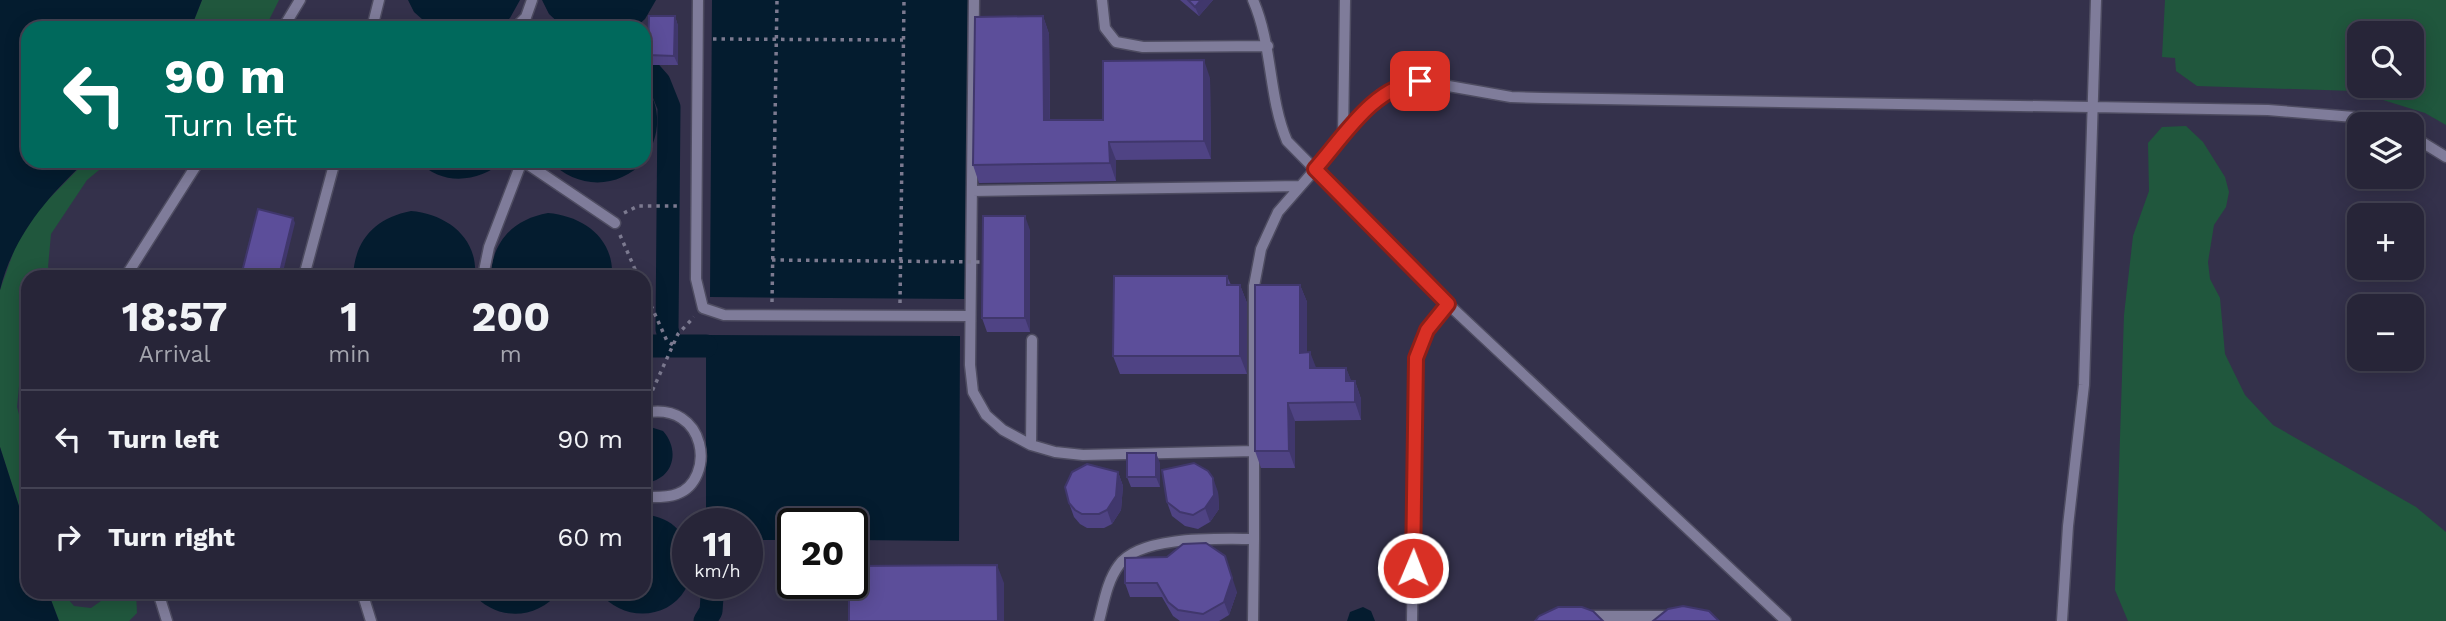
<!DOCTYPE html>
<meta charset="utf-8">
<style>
:root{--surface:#272538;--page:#2f2d40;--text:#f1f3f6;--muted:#a4a5ae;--line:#434253}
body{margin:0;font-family:"Work Sans",sans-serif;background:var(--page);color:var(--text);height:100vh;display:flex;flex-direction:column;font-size:26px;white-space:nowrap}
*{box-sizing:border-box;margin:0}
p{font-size:23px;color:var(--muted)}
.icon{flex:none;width:38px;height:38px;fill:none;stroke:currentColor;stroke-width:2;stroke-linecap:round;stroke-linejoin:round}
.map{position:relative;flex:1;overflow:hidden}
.panel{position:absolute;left:21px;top:270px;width:630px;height:329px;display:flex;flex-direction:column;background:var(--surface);border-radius:21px;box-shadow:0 4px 18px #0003,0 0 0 2px var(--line)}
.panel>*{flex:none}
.hud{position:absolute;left:21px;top:21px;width:630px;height:147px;border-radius:21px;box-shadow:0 4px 18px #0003,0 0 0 2px var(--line);background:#00695c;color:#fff;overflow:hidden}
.buttons{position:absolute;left:2347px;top:21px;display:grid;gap:14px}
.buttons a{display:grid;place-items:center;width:77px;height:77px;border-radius:14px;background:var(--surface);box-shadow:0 4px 18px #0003,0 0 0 2px var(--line);font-size:35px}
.speed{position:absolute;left:672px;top:508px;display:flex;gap:14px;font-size:35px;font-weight:700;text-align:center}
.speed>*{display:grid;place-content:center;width:91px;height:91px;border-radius:50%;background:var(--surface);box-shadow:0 4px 18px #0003,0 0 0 2px var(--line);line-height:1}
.speed small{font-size:18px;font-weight:400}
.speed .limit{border:4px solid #111;border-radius:10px;background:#fff;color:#111}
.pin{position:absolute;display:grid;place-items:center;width:60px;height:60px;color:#fff;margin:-30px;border-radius:14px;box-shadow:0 4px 10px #0006}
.me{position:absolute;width:77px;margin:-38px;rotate:1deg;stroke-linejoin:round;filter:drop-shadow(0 0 5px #0008)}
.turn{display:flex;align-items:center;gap:24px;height:147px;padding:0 28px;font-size:32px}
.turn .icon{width:91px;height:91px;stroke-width:2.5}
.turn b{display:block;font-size:49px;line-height:60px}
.eta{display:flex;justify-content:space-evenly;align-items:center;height:119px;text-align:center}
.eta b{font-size:42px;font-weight:700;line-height:49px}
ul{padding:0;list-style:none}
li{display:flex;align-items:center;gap:21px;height:98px;padding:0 28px;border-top:2px solid var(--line)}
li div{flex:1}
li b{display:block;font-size:26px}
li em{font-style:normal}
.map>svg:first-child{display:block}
.green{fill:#20573d;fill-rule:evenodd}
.water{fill:#041c2f}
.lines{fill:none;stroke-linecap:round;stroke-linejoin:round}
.canal{stroke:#041c2f;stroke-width:23}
.service-casing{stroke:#4e4c61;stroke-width:13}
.path{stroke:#7c7a90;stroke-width:3.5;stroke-dasharray:3.5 5;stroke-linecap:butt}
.service{stroke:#7f7c9a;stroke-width:10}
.path-bridge{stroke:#7c7a90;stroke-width:3.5;stroke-dasharray:3.5 5;stroke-linecap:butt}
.wall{fill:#4f4384}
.shaded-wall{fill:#40376c}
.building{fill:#5c4e9a;stroke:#40376c;stroke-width:2}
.route-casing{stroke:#8d1f18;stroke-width:18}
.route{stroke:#d93025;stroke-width:12}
</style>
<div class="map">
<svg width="2446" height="621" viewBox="0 0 2446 621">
<rect width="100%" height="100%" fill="#34314b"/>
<path class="green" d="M202,0h77l-14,28h-74z
M2165,0h281v125l-21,-12 -71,-22 -157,-5 -21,-15 -1,-13 -13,-1zM2359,33h53v53h-53z
M2186,126l17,16 22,35 4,15 -3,15 -12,18 -6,37 2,17 10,19 5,56 20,41 28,30 143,82 30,25v89h-318l-13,-31 9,-275 9,-79 16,-45 -1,-48 14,-16z
M86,161h24l-23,19 -36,54 -3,33 6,9h-26v70l-5,-1 -6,62 11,41v86l-28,-87v-157l16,-45 24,-37z
M48,592h14l12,14 17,2 10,-7 -1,-9h36l1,21 -8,8h-70z"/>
<path class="water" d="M0,0h202l-11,28h-163v133h58c-39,36 -73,76 -86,129z
M408,0h112l-10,18 -12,10h-66l-18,-16z
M542,0h114l-11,19 -10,9h-71l-15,-14z
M712,0h256l-3,299 -255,-2z
M644,84c19,23 16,53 0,77z
M418,161h86c-25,21 -61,26 -86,0z
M550,161h94c-26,29 -68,28 -94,0z
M411,211c35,3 67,26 64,65h-122c2,-36 22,-58 58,-65z
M548,213c35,3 66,25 64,63h-121c1,-35 23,-57 57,-63z
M706,335l254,1 -1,205 -107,-1v-17h-59v17h-46v-17h-41z
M644,425l19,6c18,20 10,50 -19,52z
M0,447l28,87v58h20l11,29h-59z
M644,514c31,5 44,19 44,50 0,9 2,18 -3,26 -18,31 -65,31 -85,2h44z
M472,592h87c-23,29 -65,29 -87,0z
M1363,607l8,4 4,10h-28l3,-9z"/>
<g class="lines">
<path class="canal" d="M644,65l15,17 10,25 -2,222 3,12 5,5
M644,346h62
M705,621l6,-10 2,-28"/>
<defs>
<path id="service" d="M698,0l-2,279 7,29 21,7 246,1
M974,0l-4,365 3,27 13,23 17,15 28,15 24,7 28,3 171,-4
M1102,0l3,28 11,14 27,5 125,-1
M1253,0c20,46 15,96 34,141l161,163
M283,28l17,-28
M372,28l7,-28
M515,28l11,-11 6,-17
M2412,136l34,21
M1343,137l2,-137
M523,161l92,62
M972,191l328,-5
M126,276l73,-115
M304,276l31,-115
M483,276l6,-29 33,-86
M644,413c64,-13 72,67 33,81 -10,4 -23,3 -33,3
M1031,445l1,-105
M1254,539v-253l7,-37 17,-37 102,-117 22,-12 18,-2 91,16 32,1 725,12 86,7 25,7
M158,592l9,29
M362,592l9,29
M1585,616h86
M1099,621c5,-19 8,-40 20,-56 21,-30 101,-26 135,-26l-1,82
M1412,621l4,-264 12,-27 20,-26 338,317
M2062,621l6,-95 16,-141 12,-385"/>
</defs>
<use href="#service" class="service-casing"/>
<path class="path" d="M713,39l190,1
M624,213l14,-7h43
M620,235l18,41
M412,270l11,6
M545,276l9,-4
M644,290l23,51 6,4
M772,302l5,-302
M900,303l4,-303
M649,398l29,-64 16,-17"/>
<use href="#service" class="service"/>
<path class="path-bridge" d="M772,260l214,2"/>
</g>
<path class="wall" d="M1180,0h33l-14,16z
M675,16l3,10v39h-26l-4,-10z
M1043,16l6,18 1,86h53l107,-42 1,81 -95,1v21l-137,2 -6,-18z
M1030,230v102h-43l-5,-14z
M1227,276l4,9h9l7,18v71h-127l-7,-18z
M1300,285l7,17v51l9,15h30l5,13h4l6,18v21l-66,1v47h-34l-6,-17z
M1160,463v24h-29l-4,-10z
M1118,472l5,14 -2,24 -9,14 -8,4h-17l-7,-4 -6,-7 -5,-14z
M1218,492l1,17 -9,13 -12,7 -13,-3 -13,-10 -5,-14z
M1125,558l112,34 -8,23 -10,6h-39l-7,-5 -11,-19h-32l-5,-14z"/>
<path class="shaded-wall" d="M1201,0h12l-14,16 -4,-9z
M675,16l3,10v39l-4,-9z
M1043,16l6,18 1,104 -6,-18z
M1204,60l6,18 1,81 -7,-18z
M1109,142l7,18v21l-6,-18z
M1025,216l5,14v102l-5,-14z
M293,218l2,5 -13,53h-3z
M1240,285l7,18v71l-7,-18z
M1300,285l7,17v69l-7,-18z
M1310,352l7,18 -7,-2z
M1346,368l7,17 -7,-4z
M1355,381l6,18v21l-6,-18z
M1288,403l7,18v47l-6,-17z
M1156,453l4,10v24l-4,-10z
M1118,472l5,14 -2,24 -9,14 -5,-14z
M1213,478l5,14 1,17 -9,13 -5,-14z
M1225,556l12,36 -8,23 -5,-13z
M997,565l7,18v38h-6z"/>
<path class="building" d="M1188,0h13l-6,7z
M649,16h26l-1,40 -26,-1z
M1043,16l1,104h59v-59l101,-1v81l-95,1 1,21 -137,2 2,-148z
M258,209l35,9 -14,58h-38z
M983,216h42v102h-43z
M1114,276h113v9h13v71h-127z
M1255,285h45v68l10,-1v16h36v13h9v21l-67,1 1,48h-34z
M1127,453h29v24h-29z
M1194,463l14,8 5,7 1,17 -9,13 -12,7 -13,-3 -13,-10 -5,-32z
M1087,464l31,8 -2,24 -9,14 -8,4h-17l-7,-4 -6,-7 -4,-16 7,-15z
M1206,543l19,13 7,22 -8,24 -21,12 -25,-4 -10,-8 -11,-19h-32v-25l42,-1 16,-13z
M997,565l1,56h-149v-38h3v-17z
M1683,606l26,5 10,10h-66l15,-12z
M1558,607h24l11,4 10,10h-68l4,-5z"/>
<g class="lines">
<defs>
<path id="route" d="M1413,568l3,-210 11,-28 21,-26 -133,-135c30,-34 58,-82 105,-88"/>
</defs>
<use href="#route" class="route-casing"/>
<use href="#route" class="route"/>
</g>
</svg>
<div class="buttons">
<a><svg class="icon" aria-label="search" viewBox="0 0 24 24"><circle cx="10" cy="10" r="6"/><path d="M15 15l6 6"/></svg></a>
<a><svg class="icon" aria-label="layers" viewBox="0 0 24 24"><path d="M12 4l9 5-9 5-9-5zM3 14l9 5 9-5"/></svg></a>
<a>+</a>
<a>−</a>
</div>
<div class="speed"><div>11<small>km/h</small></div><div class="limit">20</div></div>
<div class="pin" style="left:1420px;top:81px;background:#d93025"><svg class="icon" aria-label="arrive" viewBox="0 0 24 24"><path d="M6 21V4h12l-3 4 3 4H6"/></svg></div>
<svg class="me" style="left:1413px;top:568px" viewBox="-20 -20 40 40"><circle r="17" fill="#d93025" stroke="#fff" stroke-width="3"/><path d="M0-11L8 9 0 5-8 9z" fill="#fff"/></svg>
<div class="hud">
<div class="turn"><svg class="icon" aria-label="left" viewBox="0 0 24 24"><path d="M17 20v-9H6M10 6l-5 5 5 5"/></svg><div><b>90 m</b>Turn left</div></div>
</div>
<section class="panel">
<div class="eta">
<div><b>18:57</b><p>Arrival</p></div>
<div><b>1</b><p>min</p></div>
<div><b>200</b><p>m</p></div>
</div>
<ul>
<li><svg class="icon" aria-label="left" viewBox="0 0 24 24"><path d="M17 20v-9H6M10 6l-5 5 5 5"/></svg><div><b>Turn left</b></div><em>90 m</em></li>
<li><svg class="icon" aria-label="right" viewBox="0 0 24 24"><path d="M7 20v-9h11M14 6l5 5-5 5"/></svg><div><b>Turn right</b></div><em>60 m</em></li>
</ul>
</section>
</div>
